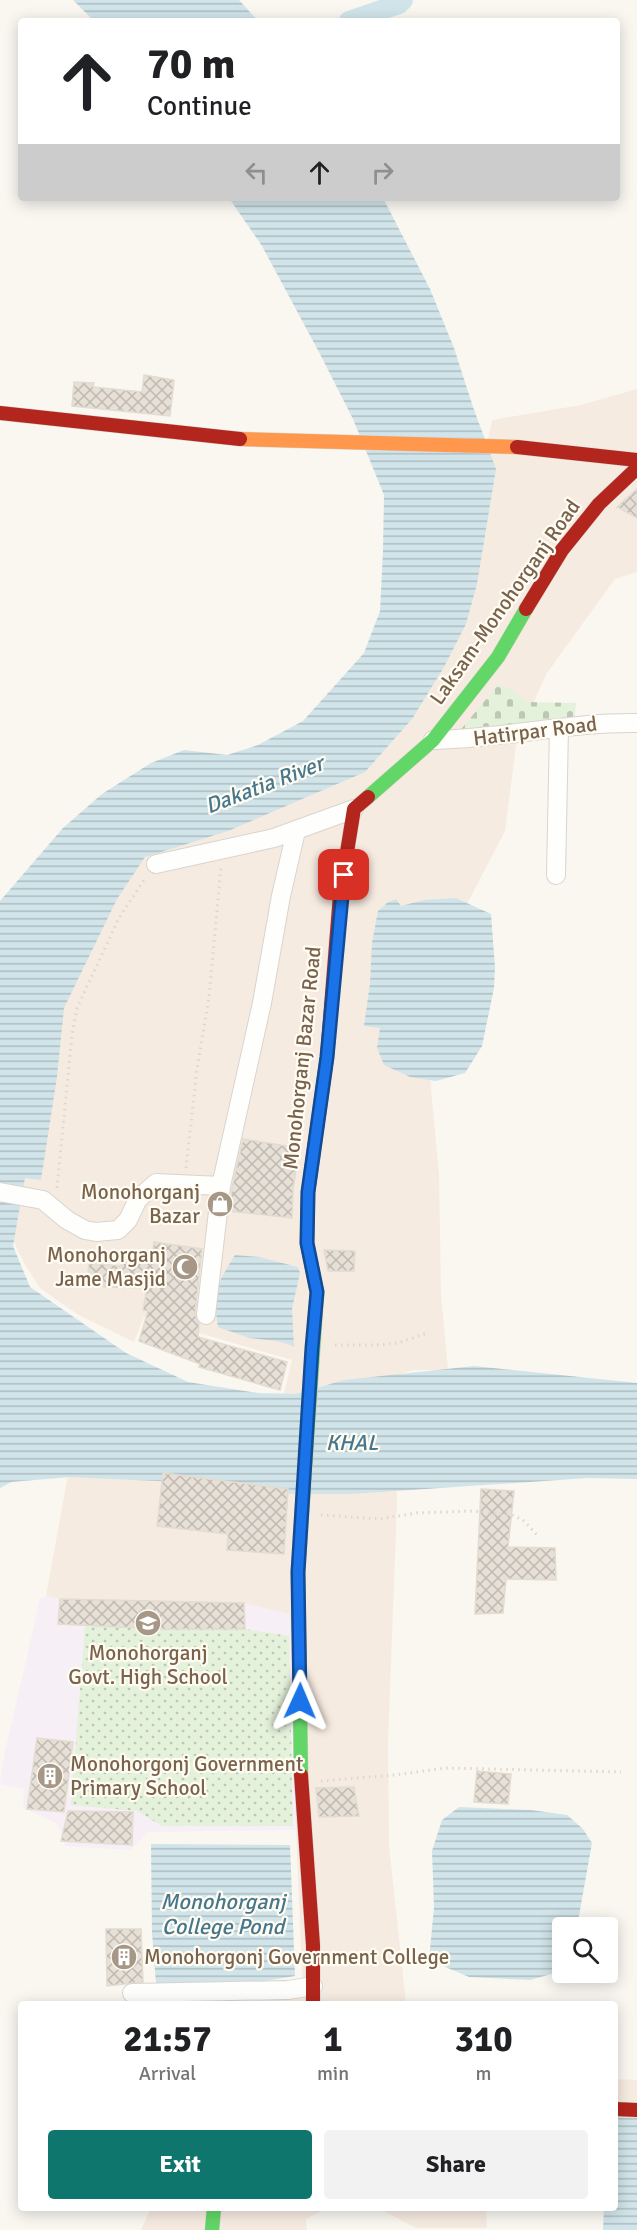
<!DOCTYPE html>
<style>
:root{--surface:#fff;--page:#f2f2f2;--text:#202124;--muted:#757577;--accent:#0f766e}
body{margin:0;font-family:Signika,sans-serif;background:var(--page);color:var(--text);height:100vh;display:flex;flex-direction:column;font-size:22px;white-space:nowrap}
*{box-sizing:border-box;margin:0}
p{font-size:20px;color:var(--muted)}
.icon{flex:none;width:33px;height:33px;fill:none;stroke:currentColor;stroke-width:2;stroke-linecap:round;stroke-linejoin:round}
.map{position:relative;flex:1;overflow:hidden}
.sheet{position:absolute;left:18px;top:2001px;width:600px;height:210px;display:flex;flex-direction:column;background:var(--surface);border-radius:6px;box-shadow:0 3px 15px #0003}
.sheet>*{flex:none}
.guide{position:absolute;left:18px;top:18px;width:602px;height:183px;border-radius:6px;box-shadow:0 3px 15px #0003;background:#fff;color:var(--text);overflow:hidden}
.tools{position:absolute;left:552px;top:1917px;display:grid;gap:12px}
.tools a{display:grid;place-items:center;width:66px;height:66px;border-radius:6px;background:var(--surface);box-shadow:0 3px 15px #0003;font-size:30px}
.pin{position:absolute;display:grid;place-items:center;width:51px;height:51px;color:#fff;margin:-26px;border-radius:12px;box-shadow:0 3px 9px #0006}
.me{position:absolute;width:66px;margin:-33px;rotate:1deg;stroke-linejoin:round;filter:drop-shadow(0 0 4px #0008)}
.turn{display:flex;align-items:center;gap:21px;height:126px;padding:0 30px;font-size:27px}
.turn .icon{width:78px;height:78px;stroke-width:2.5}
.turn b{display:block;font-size:42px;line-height:51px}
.lanes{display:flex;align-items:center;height:57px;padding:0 30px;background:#0003;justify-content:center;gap:30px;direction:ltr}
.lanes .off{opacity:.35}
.eta{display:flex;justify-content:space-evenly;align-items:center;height:102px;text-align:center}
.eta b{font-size:36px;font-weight:800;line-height:42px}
.primary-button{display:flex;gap:12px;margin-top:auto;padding:12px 30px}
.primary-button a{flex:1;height:69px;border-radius:6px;background:var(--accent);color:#fff;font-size:24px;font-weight:800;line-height:69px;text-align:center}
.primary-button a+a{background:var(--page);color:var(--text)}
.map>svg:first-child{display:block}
.commercial{fill:#f6ebe1}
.education{fill:#f7eff6}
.green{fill:url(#green-dots)}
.cemetery{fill:url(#cemetery-stones)}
.water{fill:url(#water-rules)}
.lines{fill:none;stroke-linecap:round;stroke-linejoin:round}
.canal{stroke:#d0e4ea;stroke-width:20}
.building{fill:url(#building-cross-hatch);stroke:#e2dcd1;stroke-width:1.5}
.street-casing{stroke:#d9d4ce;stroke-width:20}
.fast-casing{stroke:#d8d3ca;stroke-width:15}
.slow-casing{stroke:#d8d3ca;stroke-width:15}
.jam-casing{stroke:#d8d3ca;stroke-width:15}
.path{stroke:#dcd7d0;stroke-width:3;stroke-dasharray:1.5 4.5;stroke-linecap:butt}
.street{stroke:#fefefd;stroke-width:18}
.fast{stroke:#63d668;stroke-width:14}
.slow{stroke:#ff974d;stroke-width:14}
.jam{stroke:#b3261e;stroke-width:14}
.route-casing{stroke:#114b97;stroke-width:15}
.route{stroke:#1a73e8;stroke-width:10}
.labels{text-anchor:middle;stroke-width:4.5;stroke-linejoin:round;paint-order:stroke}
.street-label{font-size:21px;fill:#7a634d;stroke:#fffcf3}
.poi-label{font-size:21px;fill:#7a634d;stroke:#fffcf3;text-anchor:end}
.water-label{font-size:22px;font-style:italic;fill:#46778d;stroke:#fffcf3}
</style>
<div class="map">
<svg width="637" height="2230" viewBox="0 0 637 2230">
<defs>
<pattern id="green-dots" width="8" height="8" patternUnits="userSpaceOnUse" patternTransform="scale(1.5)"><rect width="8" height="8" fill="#e4f1db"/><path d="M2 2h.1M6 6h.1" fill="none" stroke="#bec7b4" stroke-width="1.8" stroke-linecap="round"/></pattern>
<pattern id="cemetery-stones" width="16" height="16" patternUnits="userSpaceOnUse" patternTransform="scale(1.5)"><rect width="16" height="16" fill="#e4f1db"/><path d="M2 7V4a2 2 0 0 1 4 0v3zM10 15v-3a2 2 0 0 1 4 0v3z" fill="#bec7b4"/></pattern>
<pattern id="water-rules" width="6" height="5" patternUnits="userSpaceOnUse" patternTransform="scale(1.5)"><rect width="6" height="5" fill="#d0e4ea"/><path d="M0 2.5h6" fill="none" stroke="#aebcc0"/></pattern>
<pattern id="building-cross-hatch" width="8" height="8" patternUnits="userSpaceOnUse" patternTransform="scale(1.5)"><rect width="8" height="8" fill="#e6e0d7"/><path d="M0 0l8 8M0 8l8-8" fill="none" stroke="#bfb9b1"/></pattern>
</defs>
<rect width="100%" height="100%" fill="#f9f7f0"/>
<path class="commercial" d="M637,389v183l-22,7 -68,94 -30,65 -12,93 -39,75 -36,172 9,97 2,120 7,75h-35l-19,6 3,126 -9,241 1,102 17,159h-190l87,-6 -7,-168 -52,-227 -184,-4 -14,-3 22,-121 160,12 53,10 3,-104 8,-33 -148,-43 -10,25 -57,-28 -37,-26 -16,-25 -13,-27 -11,-102 60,-125 79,-154 224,-87 116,-282 13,-66 89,-15z
M615,2079l22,1v102l-22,-2z
M151,2208h176l-21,11 1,11h-166z
M378,2208h108l1,20h-71z"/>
<path class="education" d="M46,1596l14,3 184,4 46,11 6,216 -148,2 -17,18 -66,-4 -5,-17 -4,-6 -33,-15 1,-19 -24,-5v-2l5,-30 35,-153z"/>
<path class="green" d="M85,1626l160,3 44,7 4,190h-131l-25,-15 -66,-6z"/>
<path class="cemetery" d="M498,685l14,5 14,12 50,1 -2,22 -117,9z"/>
<path class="water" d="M73,0h166l19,21h-164z
M229,198h154l47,91 24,59 19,59 23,62 -19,115 -11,40 -22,43 -32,52 -47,53 -137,59 -83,26 -28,42 -53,109 -7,69 -16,103 -16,-2 -12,68 17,41 96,66 62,29 70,11 38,1 48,-14 130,-14 163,17v96l-49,-1 -236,16h-59l-97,-11 -126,-6 -59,5 -11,6v-587l63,-73 39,-34 49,-31 33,-13 43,5 31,-10 45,-24 61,-68 16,-42 3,-60 1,-56 -31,-76 -33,-65 -58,-108z
M456,898l35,16 4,53 -1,21 -12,58 -17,27 -29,8 -26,-4 -26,-12 -7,-17 3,-20 -16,-2 6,-43 2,-40 6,-32 10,-9 8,-3 5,7 23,-6z
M235,1255l24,2 39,10 2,6 -8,36 2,37 -17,-5 -28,-3 -31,-11c-6,-36 -1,-43 17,-72z
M459,1807l72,3 36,5 16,14 9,14 -15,84 -15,1v43l-32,9 -61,-3 -40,-17 5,-53 -2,-56 10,-31z
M151,1844l139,1 5,131 -37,6 -102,1 -4,-50z
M615,2117l22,1v112h-34l1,-22h11z"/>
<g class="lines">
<path class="canal" d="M349,21l50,-17 4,-4"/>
</g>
<path class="building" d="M144,375l30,5 -4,36 -98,-10 2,-24 20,1 -1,4 49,5z
M637,489v29l-20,-11z
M243,1139l56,9 -6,42 -1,28 -63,-7 3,-23z
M154,1242l48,7 -7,65 4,10 -1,13 89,25 -7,28 -81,-23 1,-3 -61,-23 9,-30 -5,-1 4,-22 -41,-1 -19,-3 2,-21 32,3 3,-10 27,6z
M324,1250l31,1 -1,20h-26z
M163,1473l125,16 -4,65 -57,-4 1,-16 -71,-8z
M481,1489l33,2 -6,56 47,1 1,32 -50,-1 -3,34 -28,1z
M60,1599l184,4 1,26h-84l-103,-5z
M37,1738l36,4 -9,70 -37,-3z
M477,1771l34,3 -3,30 -34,-2z
M354,1787l5,29 -40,1 -3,-29z
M68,1811l65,1 -1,33 -71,-4z
M106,1929h35l2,53 -36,4z"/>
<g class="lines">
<defs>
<path id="street" d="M433,740c68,-1 136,-18 204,-17
M156,864l118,-26 80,-29
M556,875l3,-147
M0,1192l43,8 24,20 18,10 11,2 22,-2 10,-10 10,-21 18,-16 65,3
M206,1315l15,-129 41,-183 19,-107 15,-65
M132,1993l156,-3 25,-4"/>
<path id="fast" d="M368,797l65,-57 65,-83 28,-48
M301,1775l-3,-203 19,-280
M212,2230l2,-22"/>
<path id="slow" d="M240,439l277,8"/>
<path id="jam" d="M0,413l240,26
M517,447l120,13
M526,609l36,-59 37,-46 38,-36
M317,1292l-10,-49 1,-51 19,-135 13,-162 14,-86 14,-12
M301,1775l12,170v59
M615,2109l22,1"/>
</defs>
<use href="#street" class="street-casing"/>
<use href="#fast" class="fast-casing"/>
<use href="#slow" class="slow-casing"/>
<use href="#jam" class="jam-casing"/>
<path class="path" d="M186,1168l11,-99 12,-72 12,-130
M57,1188l15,-153 5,-27 42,-90 27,-41
M335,1345h42l21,-2 29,-10
M321,1515l58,4 38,-6 55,-2 40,4 11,5 15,16
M321,1781l74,-6 51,-7 175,4"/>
<use href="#street" class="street"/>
<use href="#fast" class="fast"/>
<use href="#slow" class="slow"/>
<use href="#jam" class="jam"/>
</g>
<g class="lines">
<defs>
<path id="route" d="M300,1701l-2,-129 14,-224 5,-56 -10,-49 1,-51 19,-135 17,-182"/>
</defs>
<use href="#route" class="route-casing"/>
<use href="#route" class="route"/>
</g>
<defs>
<symbol id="shop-disc" viewBox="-11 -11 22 22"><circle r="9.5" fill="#a69786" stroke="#fffcf3"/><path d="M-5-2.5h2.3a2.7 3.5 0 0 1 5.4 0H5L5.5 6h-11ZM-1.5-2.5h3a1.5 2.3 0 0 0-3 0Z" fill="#fff"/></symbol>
<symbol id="mosque-disc" viewBox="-11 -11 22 22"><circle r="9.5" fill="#a69786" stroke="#fffcf3"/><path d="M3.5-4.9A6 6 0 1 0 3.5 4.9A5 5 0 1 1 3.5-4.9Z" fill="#fff"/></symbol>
<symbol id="university-disc" viewBox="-11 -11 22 22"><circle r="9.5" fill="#a69786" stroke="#fffcf3"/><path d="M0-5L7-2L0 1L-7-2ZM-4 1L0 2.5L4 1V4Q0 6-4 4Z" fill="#fff"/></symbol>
<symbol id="building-disc" viewBox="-11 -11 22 22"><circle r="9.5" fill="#a69786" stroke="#fffcf3"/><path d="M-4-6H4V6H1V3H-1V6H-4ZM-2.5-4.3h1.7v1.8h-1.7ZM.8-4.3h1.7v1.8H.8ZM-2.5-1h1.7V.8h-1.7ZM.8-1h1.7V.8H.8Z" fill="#fff"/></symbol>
</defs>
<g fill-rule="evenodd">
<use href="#shop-disc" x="205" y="1189" width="30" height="30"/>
<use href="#mosque-disc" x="170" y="1252" width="30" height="30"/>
<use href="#university-disc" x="133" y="1608" width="30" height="30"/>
<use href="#building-disc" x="35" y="1761" width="30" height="30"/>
<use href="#building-disc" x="109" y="1942" width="30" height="30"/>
</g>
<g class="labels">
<g class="street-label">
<text transform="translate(505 602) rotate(-55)" y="7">Laksam-Monohorganj Road</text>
<text transform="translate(535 731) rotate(-7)" y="7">Hatirpar Road</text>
<text transform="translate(302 1058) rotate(-84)" y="7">Monohorganj Bazar Road</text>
</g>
<g class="poi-label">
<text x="200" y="1199">Monohorganj<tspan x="200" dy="24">Bazar</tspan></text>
<text x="166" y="1262">Monohorganj<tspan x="166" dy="24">Jame Masjid</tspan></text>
<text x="148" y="1660" text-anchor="middle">Monohorganj<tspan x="148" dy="24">Govt. High School</tspan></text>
<text x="70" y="1771" text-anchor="start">Monohorgonj Government<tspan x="70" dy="24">Primary School</tspan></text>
<text x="144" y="1964" text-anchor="start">Monohorgonj Government College</text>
</g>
<g class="water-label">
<text transform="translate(264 784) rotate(-21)" y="8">Dakatia River</text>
<text x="352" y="1450">KHAL</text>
<text x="223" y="1909">Monohorganj<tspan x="223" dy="25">College Pond</tspan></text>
</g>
</g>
</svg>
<div class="tools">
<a><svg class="icon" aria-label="search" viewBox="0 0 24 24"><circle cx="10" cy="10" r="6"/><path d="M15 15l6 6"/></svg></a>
</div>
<div class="pin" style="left:344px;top:875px;background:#d93025"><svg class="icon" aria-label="arrive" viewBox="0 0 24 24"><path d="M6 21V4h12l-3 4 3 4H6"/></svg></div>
<svg class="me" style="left:300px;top:1701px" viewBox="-20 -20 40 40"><path d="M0-17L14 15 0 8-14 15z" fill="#1a73e8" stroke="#fff" stroke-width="4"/></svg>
<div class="guide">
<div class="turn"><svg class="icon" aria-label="ahead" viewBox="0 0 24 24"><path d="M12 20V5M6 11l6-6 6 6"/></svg><div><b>70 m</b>Continue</div></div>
<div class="lanes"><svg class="icon off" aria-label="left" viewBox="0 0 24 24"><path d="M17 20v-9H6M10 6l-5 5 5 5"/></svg><svg class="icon" aria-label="ahead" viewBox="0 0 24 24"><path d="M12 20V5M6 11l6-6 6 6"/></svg><svg class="icon off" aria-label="right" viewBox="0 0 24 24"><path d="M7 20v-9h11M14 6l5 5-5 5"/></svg></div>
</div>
<section class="sheet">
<div class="eta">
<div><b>21:57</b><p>Arrival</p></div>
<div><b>1</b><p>min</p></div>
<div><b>310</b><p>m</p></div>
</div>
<div class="primary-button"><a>Exit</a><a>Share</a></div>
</section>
</div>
